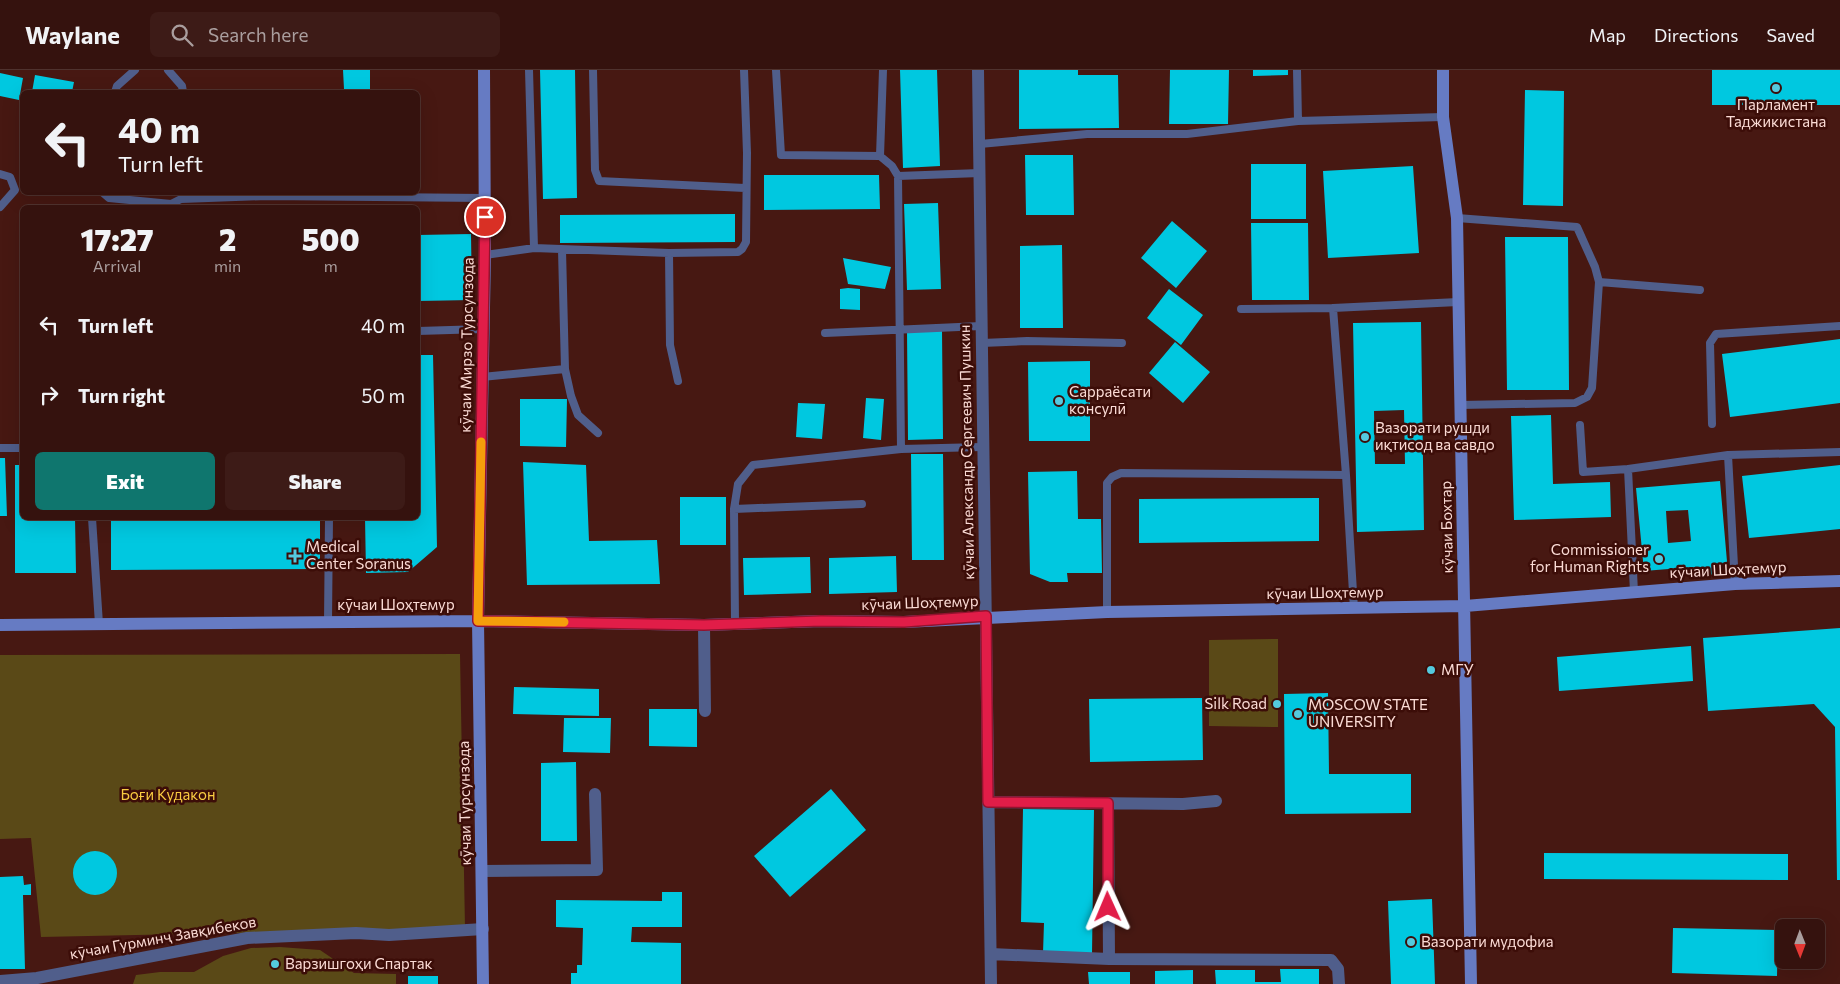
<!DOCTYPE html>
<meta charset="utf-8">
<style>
:root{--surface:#35120e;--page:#3d1b17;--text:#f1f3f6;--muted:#aa9e9e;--line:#4f322e;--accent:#0f766e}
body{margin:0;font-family:Commissioner,sans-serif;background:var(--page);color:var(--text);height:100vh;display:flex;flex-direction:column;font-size:19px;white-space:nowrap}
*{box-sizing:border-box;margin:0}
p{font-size:16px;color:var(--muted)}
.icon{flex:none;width:28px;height:28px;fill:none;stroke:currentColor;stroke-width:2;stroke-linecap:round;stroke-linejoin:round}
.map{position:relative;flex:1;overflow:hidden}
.sheet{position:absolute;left:20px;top:135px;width:400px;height:315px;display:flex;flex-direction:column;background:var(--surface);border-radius:8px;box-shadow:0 5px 20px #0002,0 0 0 1px var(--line)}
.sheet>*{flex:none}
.banner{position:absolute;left:20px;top:20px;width:400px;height:105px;border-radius:8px;box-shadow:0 5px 20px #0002,0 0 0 1px var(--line);background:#35120e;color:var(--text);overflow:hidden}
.needle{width:32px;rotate:179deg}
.fabs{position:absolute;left:1775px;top:849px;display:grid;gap:10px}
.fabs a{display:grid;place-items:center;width:50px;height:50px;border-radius:8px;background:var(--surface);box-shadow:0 5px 20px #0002,0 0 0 1px var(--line);font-size:25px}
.pin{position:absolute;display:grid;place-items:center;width:42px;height:42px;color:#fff;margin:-21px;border:2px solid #fff;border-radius:50%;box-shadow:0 1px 5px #0007}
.me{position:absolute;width:55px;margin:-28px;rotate:359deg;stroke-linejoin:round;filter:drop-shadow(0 0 4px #0008)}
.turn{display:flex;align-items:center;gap:18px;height:105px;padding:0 15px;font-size:22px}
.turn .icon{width:65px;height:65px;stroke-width:2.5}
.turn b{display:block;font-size:35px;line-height:42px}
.eta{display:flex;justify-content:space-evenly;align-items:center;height:85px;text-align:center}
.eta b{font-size:30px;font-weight:800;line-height:35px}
.cta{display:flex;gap:10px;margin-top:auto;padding:10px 15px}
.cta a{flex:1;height:58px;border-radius:8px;background:var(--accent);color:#fff;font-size:20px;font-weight:800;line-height:58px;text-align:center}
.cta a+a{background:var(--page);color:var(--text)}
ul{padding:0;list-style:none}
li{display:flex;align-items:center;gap:15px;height:70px;padding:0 15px}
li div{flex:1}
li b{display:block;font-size:19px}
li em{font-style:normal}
header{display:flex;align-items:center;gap:30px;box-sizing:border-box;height:70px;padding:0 25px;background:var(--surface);border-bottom:1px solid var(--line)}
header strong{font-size:24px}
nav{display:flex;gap:28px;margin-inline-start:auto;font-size:18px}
.search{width:350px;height:45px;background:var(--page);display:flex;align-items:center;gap:12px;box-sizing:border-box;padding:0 18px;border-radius:8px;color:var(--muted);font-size:19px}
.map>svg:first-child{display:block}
.green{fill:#5a4917}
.building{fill:#00c8e0;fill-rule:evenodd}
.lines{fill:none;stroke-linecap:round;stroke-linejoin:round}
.lane{stroke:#505e8b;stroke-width:8}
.street{stroke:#505e8b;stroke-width:12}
.secondary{stroke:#667bc3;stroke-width:12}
.route-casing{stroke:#92132f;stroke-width:12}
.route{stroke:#e11d48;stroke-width:9}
.slow{stroke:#f59e0b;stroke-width:9}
.poi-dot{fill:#54cade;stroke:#3c0d08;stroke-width:2}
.labels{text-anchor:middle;stroke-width:5;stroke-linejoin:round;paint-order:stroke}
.poi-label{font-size:15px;fill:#fbdbd5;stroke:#3c0d08;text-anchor:start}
.street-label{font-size:15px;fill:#fbdbd5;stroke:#3c0d08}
.park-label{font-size:15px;fill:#f9cc41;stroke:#3c0d08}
</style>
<header>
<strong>Waylane</strong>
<div class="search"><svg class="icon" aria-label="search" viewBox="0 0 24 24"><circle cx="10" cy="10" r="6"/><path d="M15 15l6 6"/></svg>Search here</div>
<nav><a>Map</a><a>Directions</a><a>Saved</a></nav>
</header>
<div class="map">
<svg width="1840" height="914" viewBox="0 0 1840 914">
<rect width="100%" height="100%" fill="#471812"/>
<path class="green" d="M1278,569v88l-69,-1v-86z
M460,584l5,274 -424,9 -10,-99 -31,1v-184z
M280,877l40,3 34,23 42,1v10h-263l3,-9 24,-3h34l29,-16 28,-8z"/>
<path class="building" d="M343,0h27v22h-63v-2l37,-1z
M540,0h35l2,128 -34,1z
M900,0h37l3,96 -37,2z
M1019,0h59v5h40l1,53 -100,1z
M1170,0h59l-1,54h-59z
M1253,0h35v5l-35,1z
M1712,0h128v35h-128z
M0,3l23,5 -4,22 -19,-4z
M35,5l39,7 -2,10h-40z
M1525,20l39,1 -1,115 -40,-1z
M1025,85h48l1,60h-48z
M1251,94h55v55h-55z
M1413,96l6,87 -91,5 -5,-87z
M764,105h115l1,34 -116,1z
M938,133l3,86 -34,1 -3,-86z
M735,144v28l-175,1v-28z
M1172,151l35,30 -31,37 -35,-30z
M1251,153h57l1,77h-57z
M471,164l1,66 -54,1v-66z
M1505,167h63l1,153h-62z
M1062,175l1,83h-43v-82z
M843,188l48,9 -6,22 -37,-5z
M848,218l12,1v21l-20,-1v-20z
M1169,219l34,26 -22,30 -34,-27z
M1421,252l3,208 -67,2 -4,-209zM1404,340l1,54h-30l-1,-53z
M942,260l1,109 -35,1 -1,-109z
M1840,269v64l-110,14 -8,-63z
M1175,272l35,30 -27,31 -34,-30z
M418,285h15l4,192 -29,25 -42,1 -1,-55h53z
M1090,291v80h-61l-1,-79z
M866,328l18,1 -3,41 -18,-2z
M520,329h47l-1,48 -46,-1z
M798,333l27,1 -3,35 -26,-2z
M1551,345l2,69 57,-2 1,35 -97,3 -3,-104z
M911,384h32l1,106h-32z
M0,388h5l2,58h-7z
M523,392l63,3 3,76 68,-1 3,44 -133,1z
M15,395h7v53h53l1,55h-61z
M1840,395v64l-91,9 -7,-62z
M1077,401l1,48h23l1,54h-35l1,9h-18l-20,-8 -2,-102z
M1720,411l8,92 -34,3 -1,-9 -49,4 -8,-83zM1688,440l3,31 -23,2 -2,-32z
M680,427h46v48h-46z
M1319,428v43l-180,2v-44z
M111,448h209v51l-209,1z
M896,486l1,36 -68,2v-36z
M810,487l1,36 -67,2 -1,-37z
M1840,558v252h-3l-2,-153 -21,-23 -106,7 -5,-73z
M1691,576l2,35 -134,10 -2,-34z
M514,617l85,2v27l-86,-2z
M1328,623l1,81h82v39l-126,1 -1,-120z
M1202,628l1,62 -113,2 -1,-63z
M649,639h48v38l-48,-1z
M564,648h47l-1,35 -47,-1z
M576,692l1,79h-36v-78z
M831,719l35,41 -76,67 -36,-41z
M1023,739l71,1 -2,144 -49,-1 1,-30 -23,-1z
M73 803a22 22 0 1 1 44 0a22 22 0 1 1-44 0Z
M1544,783l244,1v26l-244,-1z
M23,806l1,9 7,-1v11h-8l2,74h-25v-92z
M662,822h20v35h-50l-1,15 50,1v41h-110v-11h6v-8h5l1,-37 -27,-1v-27l106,1z
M1432,829l3,85h-44l-3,-83z
M1673,858l105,2 -1,46 -105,-3z
M1280,899h39v15h-103l-1,-14h40v12h26z
M1193,900v14h-38v-13z
M1088,902h42v12h-41z
M408,906h30v8h-30z"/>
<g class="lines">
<path class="lane" d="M168,0l14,16 1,6
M529,0l5,178
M593,0l2,100 4,11 146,7
M776,0l5,85 99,1 12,10 6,10
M1297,0l1,51
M115,22l2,-6 18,-16
M980,74l107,-10h100l111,-13 145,-4
M880,86l3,-86
M0,104l10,3 5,13 -15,17
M102,122l7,6 62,6
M169,138l2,-4 10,-5 85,-3 219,2
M1457,148l120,9 18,40 4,15 -7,106 -5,9 -12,6 -115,2
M669,183l1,92 8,36
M485,185l49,-7 135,5 69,-1 4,-3 4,-7 1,-89 -3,-83
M1599,212l101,8
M1241,239l92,-1
M418,261l65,-2
M825,263l156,-7
M982,273l45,-2 95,2
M565,299l6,27 7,19 20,18
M482,307l83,-8 -3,-119
M1712,354l-2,-81 6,-9 124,-8
M1580,355l3,47 45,-3 6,123
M0,378h22
M901,379l-3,-273 82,-3
M1628,399l100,-14
M1346,405l-13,-167 125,-6
M734,439l128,-5
M92,448l7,106
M1735,514l-7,-129 112,-3
M1107,542v-129l5,-6 9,-4 225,2 8,134
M328,552l1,-104
M735,553l-1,-114 4,-25 15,-19 148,-16 81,-2"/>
<path class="street" d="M978,0l13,914
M704,555l1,86
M988,732l195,2 33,-3
M1108,733l1,156
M482,801l115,-1 -2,-76
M991,884l118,5 222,1 7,9 1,15
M0,911l37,-3 210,-40 109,-5 33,2 94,-6"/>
<path class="secondary" d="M1443,0v47l14,101 14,766
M0,555l478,-4 226,4 117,-4 83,1 203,-10 358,-6 270,-22 105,-3
M483,914l-5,-363 7,-366 -1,-185"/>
</g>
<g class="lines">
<defs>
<path id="route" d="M485,147l-7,404 226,4 117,-4 83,1 82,-6 2,186 120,1v104"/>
</defs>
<use href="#route" class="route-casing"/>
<use href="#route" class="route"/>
<path class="slow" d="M481,372l-3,179 86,1"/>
</g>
<g class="poi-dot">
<circle cx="1776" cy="18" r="5"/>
<circle cx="1059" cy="331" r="5"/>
<circle cx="1365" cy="367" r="5"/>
<path d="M292.5 478.5h5v5h5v5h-5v5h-5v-5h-5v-5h5z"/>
<circle cx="1659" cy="489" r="5"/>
<circle cx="1431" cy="600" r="5"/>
<circle cx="1277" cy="634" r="5"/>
<circle cx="1298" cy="644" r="5"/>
<circle cx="1411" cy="872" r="5"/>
<circle cx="275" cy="894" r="5"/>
</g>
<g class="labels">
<g class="poi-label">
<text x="1776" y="40" text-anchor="middle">Парламент<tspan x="1776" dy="17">Таджикистана</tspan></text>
<text x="1069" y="327">Сарраёсати<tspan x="1069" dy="17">консулӣ</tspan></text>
<text x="1375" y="363">Вазорати рушди<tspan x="1375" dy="17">иқтисод ва савдо</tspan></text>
<text x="306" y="482">Medical<tspan x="306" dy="17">Center Soranus</tspan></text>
<text x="1649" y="485" text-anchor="end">Commissioner<tspan x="1649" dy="17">for Human Rights</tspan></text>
<text x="1441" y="605">МГУ</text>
<text x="1267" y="639" text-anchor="end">Silk Road</text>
<text x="1308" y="640">MOSCOW STATE<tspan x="1308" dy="17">UNIVERSITY</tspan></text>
<text x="1421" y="877">Вазорати мудофиа</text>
<text x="285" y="899">Варзишгоҳи Спартак</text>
</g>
<g class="street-label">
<text transform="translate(467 275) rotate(-89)" y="5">кӯчаи Мирзо Турсунзода</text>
<text transform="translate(967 382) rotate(-91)" y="5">кӯчаи Александр Сергеевич Пушкин</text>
<text transform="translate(1447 457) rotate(-91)" y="5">кӯчаи Бохтар</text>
<text transform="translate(1728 500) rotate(-3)" y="5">кӯчаи Шоҳтемур</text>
<text transform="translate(1325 523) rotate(-1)" y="5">кӯчаи Шоҳтемур</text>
<text transform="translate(920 533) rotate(-2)" y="5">кӯчаи Шоҳтемур</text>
<text x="396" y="540">кӯчаи Шоҳтемур</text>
<text transform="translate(465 733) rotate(-91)" y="5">кӯчаи Турсунзода</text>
<text transform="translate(163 868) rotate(-10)" y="5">кӯчаи Гурминҷ Завқибеков</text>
</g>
<g class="park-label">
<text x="168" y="730">Боғи Кудакон</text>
</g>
</g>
</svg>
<div class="fabs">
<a><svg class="needle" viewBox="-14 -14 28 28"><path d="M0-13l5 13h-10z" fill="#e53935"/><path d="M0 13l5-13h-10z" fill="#aa9e9e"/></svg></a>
</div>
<div class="pin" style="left:485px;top:147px;background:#d93025"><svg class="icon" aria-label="arrive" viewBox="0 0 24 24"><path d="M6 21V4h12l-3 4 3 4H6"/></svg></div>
<svg class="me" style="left:1108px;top:837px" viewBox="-20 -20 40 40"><path d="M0-17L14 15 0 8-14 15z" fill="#e11d48" stroke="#fff" stroke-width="4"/></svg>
<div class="banner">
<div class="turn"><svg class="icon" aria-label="left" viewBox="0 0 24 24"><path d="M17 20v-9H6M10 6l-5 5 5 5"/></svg><div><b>40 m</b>Turn left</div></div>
</div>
<section class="sheet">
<div class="eta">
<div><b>17:27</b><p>Arrival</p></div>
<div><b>2</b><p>min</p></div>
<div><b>500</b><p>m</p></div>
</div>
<ul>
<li><svg class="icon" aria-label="left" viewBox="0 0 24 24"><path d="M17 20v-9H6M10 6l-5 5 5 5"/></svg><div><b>Turn left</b></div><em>40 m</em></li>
<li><svg class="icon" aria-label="right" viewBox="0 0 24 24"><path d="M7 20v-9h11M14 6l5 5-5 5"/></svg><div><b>Turn right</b></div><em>50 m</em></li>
</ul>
<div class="cta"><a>Exit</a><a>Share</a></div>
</section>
</div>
